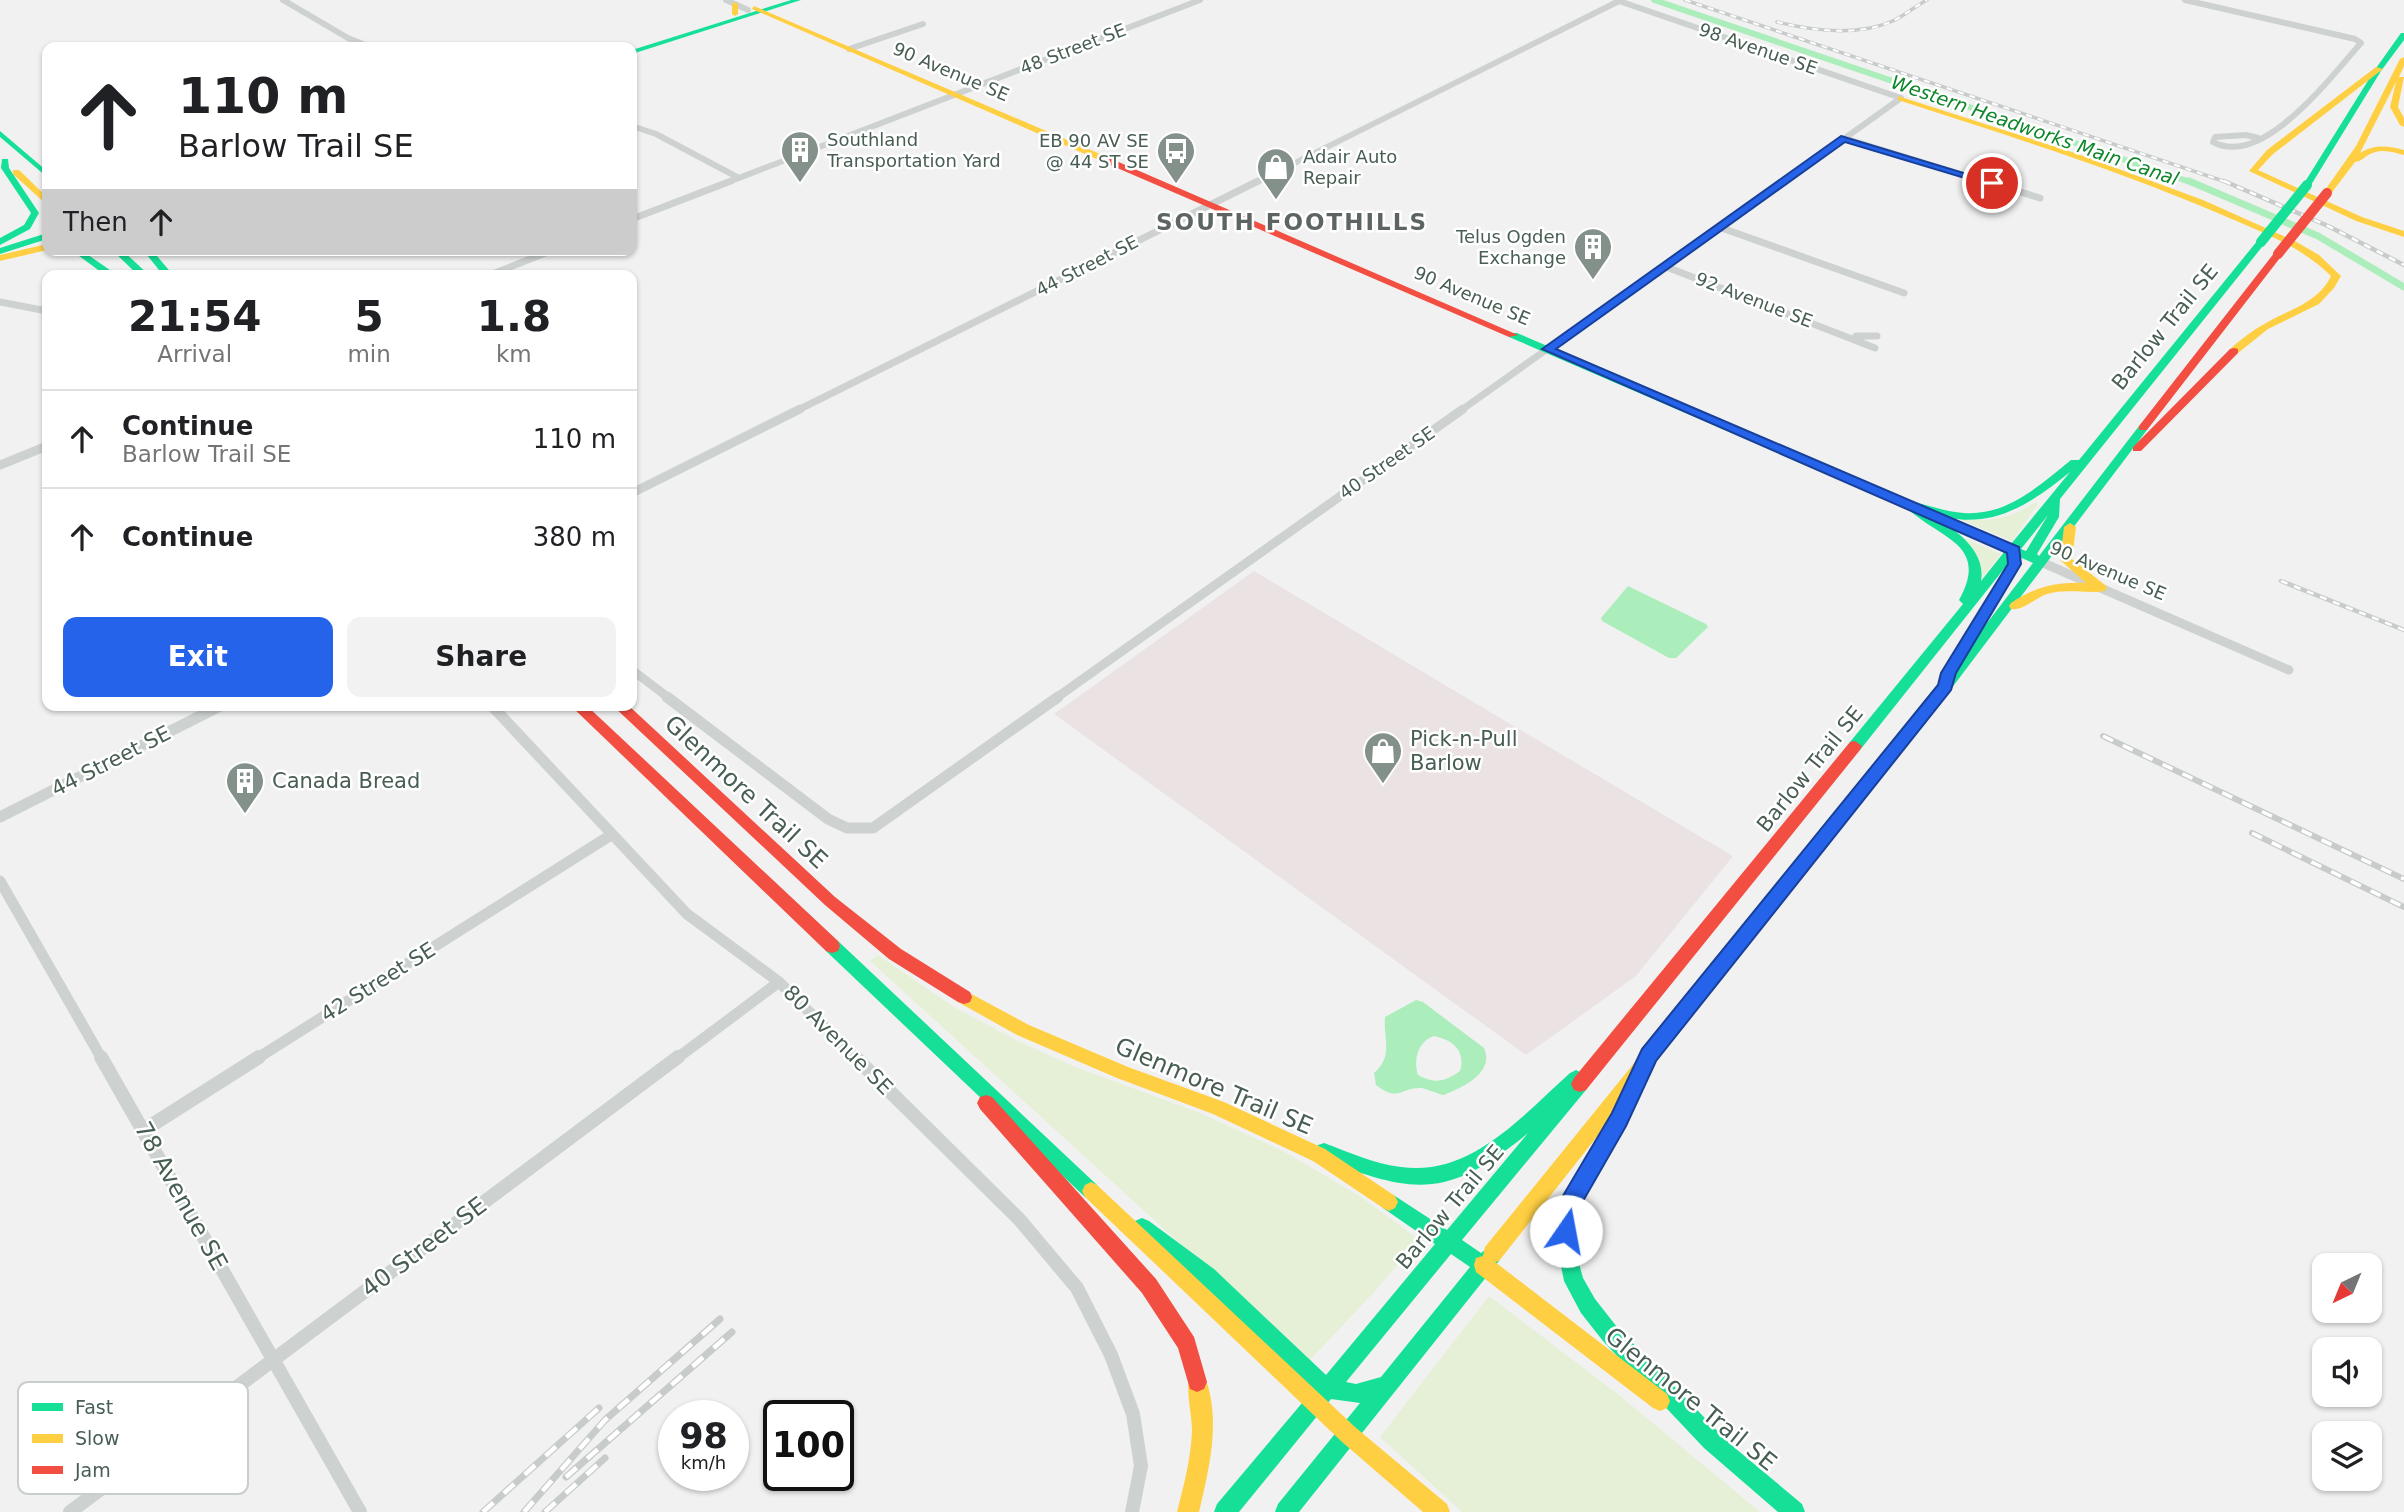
<!DOCTYPE html>
<style>
:root{--surface:#fff;--page:#f2f2f2;--text:#202124;--muted:#757577;--line:#e0e0e0;--accent:#2563eb}
body{margin:0;font-family:"DejaVu Sans",sans-serif;background:var(--page);color:var(--text);height:100vh;display:flex;flex-direction:column;font-size:26px;white-space:nowrap}
*{box-sizing:border-box;margin:0}
p{font-size:23px;color:var(--muted)}
.icon{flex:none;width:38px;height:38px;fill:none;stroke:currentColor;stroke-width:2;stroke-linecap:round;stroke-linejoin:round}
.map{position:relative;flex:1;overflow:hidden}
.sheet{position:absolute;left:42px;top:270px;width:595px;height:441px;display:flex;flex-direction:column;background:var(--surface);border-radius:14px;box-shadow:0 2px 5px #0004}
.sheet>*{flex:none}
.top-card{position:absolute;left:42px;top:42px;width:595px;height:214px;border-radius:14px;box-shadow:0 2px 5px #0004;background:#fff;color:var(--text);overflow:hidden}
.needle{width:46px;rotate:223deg}
.buttons{position:absolute;left:2312px;top:1253px;display:grid;gap:14px}
.buttons a{display:grid;place-items:center;width:70px;height:70px;border-radius:14px;background:var(--surface);box-shadow:0 2px 5px #0004;font-size:35px}
.speed{position:absolute;left:658px;top:1400px;display:flex;gap:14px;font-size:35px;font-weight:700;text-align:center}
.speed>*{display:grid;place-content:center;width:91px;height:91px;border-radius:50%;background:var(--surface);box-shadow:0 2px 5px #0004;line-height:1}
.speed small{font-size:18px;font-weight:400}
.speed .limit{border:4px solid #111;border-radius:10px;background:#fff;color:#111}
.pin{position:absolute;display:grid;place-items:center;width:60px;height:60px;color:#fff;margin:-30px;border:4px solid #fff;border-radius:50%;box-shadow:0 2px 7px #0007}
.me{position:absolute;width:77px;margin:-38px;rotate:12deg;stroke-linejoin:round;filter:drop-shadow(0 0 5px #0008)}
.turn{display:flex;align-items:center;gap:24px;height:147px;padding:0 21px;font-size:32px}
.turn .icon{width:91px;height:91px;stroke-width:2.5}
.turn b{display:block;font-size:49px;line-height:60px}
.then{display:flex;align-items:center;height:66px;padding:0 21px;background:#0003;gap:14px;font-size:26px}
.eta{display:flex;justify-content:space-evenly;align-items:center;height:119px;text-align:center}
.eta b{font-size:42px;font-weight:700;line-height:49px}
.cta{display:flex;gap:14px;margin-top:auto;padding:14px 21px}
.cta a{flex:1;height:80px;border-radius:14px;background:var(--accent);color:#fff;font-size:28px;font-weight:700;line-height:80px;text-align:center}
.cta a+a{background:var(--page);color:var(--text)}
ul{padding:0;list-style:none}
li{display:flex;align-items:center;gap:21px;height:98px;padding:0 21px;border-top:2px solid var(--line)}
li div{flex:1}
li b{display:block;font-size:26px}
li em{font-style:normal}
.map>svg:first-child{display:block}
.commercial{fill:#eae2e3}
.green{fill:#e5f0d6}
.water{fill:#abeebb;fill-rule:evenodd}
.lines{fill:none;stroke-linecap:round;stroke-linejoin:round}
.canal-far1{stroke:#abeebb;stroke-width:6}
.canal{stroke:#abeebb;stroke-width:7}
.street-far4{stroke:#cdd2d0;stroke-width:6}
.street-far3{stroke:#cdd2d0;stroke-width:7}
.street-far2{stroke:#cdd2d0;stroke-width:9}
.street-far1{stroke:#cdd2d0;stroke-width:11}
.street{stroke:#cdd2d0;stroke-width:14}
.fast{fill:#16e098;fill-rule:evenodd}
.slow{fill:#ffcf43;fill-rule:evenodd}
.jam{fill:#f24e42;fill-rule:evenodd}
.rail-far3-casing{stroke:#c7cbc9;stroke-width:3.5}
.rail-far2-casing{stroke:#c7cbc9;stroke-width:4.5}
.rail-far1-casing{stroke:#c7cbc9;stroke-width:6}
.rail-casing{stroke:#c7cbc9;stroke-width:7}
.rail-far3{stroke:#fff;stroke-width:2;stroke-dasharray:6;stroke-linecap:butt}
.rail-far2{stroke:#fff;stroke-width:2.5;stroke-dasharray:7;stroke-linecap:butt}
.rail-far1{stroke:#fff;stroke-width:3.5;stroke-dasharray:11;stroke-linecap:butt}
.rail{stroke:#fff;stroke-width:4.5;stroke-dasharray:14;stroke-linecap:butt}
.fast-bridge{stroke:#16e098;stroke-width:10}
.jam-bridge{stroke:#f24e42;stroke-width:10}
.route{fill:#2563eb;stroke:#184099;stroke-width:2}
.labels{text-anchor:middle;stroke-width:5;stroke-linejoin:round;paint-order:stroke}
.far-street-label{font-size:18px;fill:#485e53;stroke:#fff}
.far-poi-label{font-size:18px;fill:#485e53;stroke:#fff;text-anchor:start}
.far-water-label{font-size:19px;font-style:italic;fill:#0d862a;stroke:#fff}
.street-label{font-size:21px;fill:#485e53;stroke:#fff}
.poi-label{font-size:21px;fill:#485e53;stroke:#fff;text-anchor:start}
.far-district-label{font-size:23px;font-weight:bold;letter-spacing:2px;fill:#5d6562;stroke:#fff}
.near-street-label{font-size:24px;fill:#485e53;stroke:#fff}
.key{fill:#fff;stroke:#c8cfcb;stroke-width:2}
.key-label{font-size:19px;fill:#485e53}
</style>
<div class="map">
<svg width="2404" height="1512" viewBox="0 0 2404 1512">
<rect width="100%" height="100%" fill="#f2f1f2"/>
<path class="commercial" d="M1254,571l216,129 263,156 -97,120 -110,79 -472,-341z"/>
<path class="green" d="M2035,502l3,2 -26,37 -49,-20v-2c27,3 50,-1 72,-17z
M1961,537l40,17 -17,21 -4,-1z
M878,955l76,52 64,34 55,25 127,47 83,38 78,46 60,44 -9,6 -35,42 -68,72 -439,-400z
M1489,1296l130,99 141,117h-298l-82,-75z"/>
<path class="water" d="M1628,586l78,38 2,3 -32,31h-7l-67,-37 -1,-3z
M1416,1000l7,2 61,46c11,24 -20,39 -40,47 -7,-1 -16,-6 -23,-7 -20,-1 -22,15 -45,-3l-2,-12c20,-18 9,-33 11,-56zM1434,1036c19,4 32,15 26,35 -15,11 -26,13 -42,4 -5,-15 0,-34 16,-39z"/>
<g class="lines">
<path class="canal-far1" d="M1654,0l539,183"/>
<path class="canal" d="M2189,181l129,55 86,51"/>
<path class="street-far4" d="M283,0l65,38 22,9
M726,0l22,10
M1616,0l285,98
M2185,0l170,39 6,4c-29,32 -98,126 -148,99l2,-5 31,-2 12,3
M849,49l74,-25
M632,126l24,8 83,44
M1844,138l146,45
M726,183l474,-183
M1255,183l364,-182
M1782,183l119,-85"/>
<path class="street-far3" d="M1984,181l56,17
M632,219l99,-38
M1719,227l185,66
M1664,266l211,82
M490,275l63,-25
M0,302l47,9
M1856,336h21
M796,411l462,-230
M1460,411l324,-230"/>
<path class="street-far2" d="M0,465l47,-19
M632,493l168,-84
M2041,562l248,108
M632,670l37,28
M1056,698l407,-289"/>
<path class="street-far1" d="M667,697l161,122 19,9h26l185,-131
M491,705l196,209 92,68 78,77
M0,817l222,-112
M0,881l102,178
M256,1059l355,-224
M676,1059l103,-77"/>
<path class="street" d="M101,1057l259,455
M855,1057l164,162 58,69 34,67 22,59 8,52 -9,46
M144,1130l115,-73
M70,1512l608,-455"/>
<path class="fast" d="M791,0h10l-169,54v-4z
M2401,33h3v7l-23,31 -70,114 -7,2 -1,-2 71,-114z
M0,131l47,40v6l-47,-40z
M2,159h6l1,9 30,45 -9,16 -30,16v-7l24,-13 7,-12 -30,-45z
M47,233v6l-47,15v-6z
M2258,240l8,2 -206,257 -1,18 -22,37 2,2 100,-130h8v4l-196,259 -144,181 -5,2 -5,-2 -3,-4 3,-4 144,-179 92,-120 -18,-8 -155,195h-10l-2,-4 2,-4 113,-138 -4,-4c31,-56 -19,-61 -51,-91l-399,-172v-4h8l393,168c18,4 36,11 54,12 43,3 76,-28 107,-53h8zM2070,472l-59,72 -62,-26c49,9 85,-17 121,-46zM2048,515l-22,36 -5,-2zM1951,528l54,23 -24,30c4,-23 -13,-41 -30,-53z
M71,250h10l36,25h-12z
M112,250h10l27,25h-11z
M143,250h9l21,25h-10z
M832,939l6,2 259,244 3,6 -3,6 -6,3 -6,-3 -259,-246 -2,-5 2,-5z
M1649,1047l6,3 2,5 -32,71 -47,82 -3,23 2,25 6,22 12,21 22,28 112,116 73,61 3,8h-27l-74,-64 -101,-107 -22,-28 -17,-32 -5,-25 -2,-25 3,-25 53,-92 30,-64z
M1576,1070c7,3 10,7 13,14l-3,6 -124,150 19,13 11,-8 7,2 2,7 -2,7 -200,251h-24l3,-8 82,-101 -29,-4 -92,113h-25l3,-8 96,-114 -113,-107 -65,-50 -2,-6 2,-6 7,-3 7,3 65,48 112,106 109,-131 -52,-36 -3,-6 3,-6 6,-3 6,3 52,34 81,-97c-82,68 -116,61 -210,24l-3,-6 3,-6 6,-2c25,9 50,21 77,24 70,10 122,-52 169,-94zM1451,1254l19,13 -89,110 -25,7 -10,-2z"/>
<path class="slow" d="M735,2l3,2v10l-3,2 -3,-2v-10z
M754,6l353,151 1,2 -7,2 -349,-152z
M2404,57v9l-5,11h5l-6,30 6,11v9l-4,-2 -10,-18 6,-25 -36,71c15,-9 28,-7 44,-3v5c-11,-3 -23,-7 -34,-1 -7,4 -8,7 -15,8l-25,33h-6l-1,-2 33,-47 44,-87z
M2376,67l7,2 -110,85 -15,16 104,47 42,14v6l-48,-16 -107,-50 18,-21z
M1898,96l177,57 128,47 92,41 24,14 22,21 -7,12 -15,16 -51,25 -30,24h-8v-4c11,-10 23,-19 36,-26 24,-14 52,-20 65,-47 -30,-30 -72,-45 -111,-62 -105,-45 -214,-79 -322,-114z
M13,170h6l28,27v8l-34,-31z
M47,244v6l-47,11v-6z
M2070,523l6,4 -4,32 33,26 2,3 -2,3c-19,3 -38,-3 -58,3 -12,4 -24,17 -36,15l-2,-3 2,-3c23,-16 47,-22 75,-20l-26,-23 4,-33z
M1802,860l5,2 3,4 -3,4 -308,391 -4,1 172,132 3,7 -3,7 -7,3 -7,-3 -177,-136 -2,-7 2,-7 7,-2 2,-9 312,-385z
M964,990l65,35 99,42 96,35 101,47 70,47 3,6 -3,6 -6,3 -6,-3 -70,-47 -100,-47 -96,-36 -100,-43 -59,-33 -2,-5 2,-5z
M1091,1182l6,3 258,242 92,77 3,8h-27l-82,-71 -256,-244 -3,-6 3,-6z
M1197,1372l7,3c18,43 5,94 -5,137h-22c7,-27 14,-54 15,-82 0,-16 -7,-42 -2,-55z"/>
<path class="jam" d="M1101,157h6l411,178 -9,2 -408,-176z
M2275,252l8,2 -136,176h-8v-4z
M2234,348l4,1v4l-97,98h-8v-4l97,-98z
M2014,559l6,4 -56,95h-10l-2,-3 2,-3 56,-92z
M570,705h16l252,236 2,5 -2,5 -6,2 -6,-2z
M612,705h16l207,192 66,52 69,43 2,5 -2,5 -6,2 -6,-2 -69,-43 -64,-54z
M1855,741l7,5 -2,4 -274,340 -6,2 -6,-2 -3,-6 3,-6 276,-336z
M986,1095l6,2 164,182 38,58 13,45 -3,7 -7,3 -7,-3 -12,-41 -36,-55 -162,-184 -3,-6 3,-6z"/>
<defs>
<path id="rail-far3" d="M1685,0l544,183
M1777,22c37,9 82,15 118,-2 11,-6 21,-14 32,-20"/>
<path id="rail-far2" d="M2224,181l104,45 76,39
M2281,581l123,49"/>
<path id="rail-far1" d="M2103,736l301,143
M2252,833l152,74"/>
<path id="rail" d="M566,1477l166,-145
M483,1512l116,-104
M524,1512l81,-92 115,-101
M545,1512l60,-54"/>
</defs>
<use href="#rail-far3" class="rail-far3-casing"/>
<use href="#rail-far2" class="rail-far2-casing"/>
<use href="#rail-far1" class="rail-far1-casing"/>
<use href="#rail" class="rail-casing"/>
<use href="#rail-far3" class="rail-far3"/>
<use href="#rail-far2" class="rail-far2"/>
<use href="#rail-far1" class="rail-far1"/>
<use href="#rail" class="rail"/>
<path class="fast-bridge" d="M2261,242l46,-57"/>
<path class="jam-bridge" d="M2278,254l49,-61"/>
</g>
<path class="route" d="M1841,136l156,47 -9,2 -143,-43 -289,207 463,198 2,17 -65,109 -5,17 -295,371 -30,65 -47,82 -6,30 -7,3 -8,-3 -3,-7 6,-32 51,-86 30,-64 296,-364 3,-12 67,-109 -1,-11 -465,-204z"/>
<defs>
<symbol id="building-pin" viewBox="-11 -11 22 30"><path d="M0 17L-7.5 6A9.5 9.5 0 1 1 7.5 6Z" fill="#84918b" stroke="#fff"/><path d="M-4-6H4V6H1V3H-1V6H-4ZM-2.5-4.3h1.7v1.8h-1.7ZM.8-4.3h1.7v1.8H.8ZM-2.5-1h1.7V.8h-1.7ZM.8-1h1.7V.8H.8Z" fill="#fff"/></symbol>
<symbol id="bus-pin" viewBox="-11 -11 22 30"><path d="M0 17L-7.5 6A9.5 9.5 0 1 1 7.5 6Z" fill="#84918b" stroke="#fff"/><path d="M-5-6H5V4H4V6H2V4H-2V6H-4V4H-5ZM-3.5-4V0h7V-4ZM-3.5 1.2v1.5H-2V1.2ZM2 1.2v1.5H3.5V1.2Z" fill="#fff"/></symbol>
<symbol id="shop-pin" viewBox="-11 -11 22 30"><path d="M0 17L-7.5 6A9.5 9.5 0 1 1 7.5 6Z" fill="#84918b" stroke="#fff"/><path d="M-5-2.5h2.3a2.7 3.5 0 0 1 5.4 0H5L5.5 6h-11ZM-1.5-2.5h3a1.5 2.3 0 0 0-3 0Z" fill="#fff"/></symbol>
</defs>
<g fill-rule="evenodd">
<use href="#building-pin" x="778" y="128" width="44" height="60"/>
<use href="#bus-pin" x="1154" y="129" width="44" height="60"/>
<use href="#shop-pin" x="1254" y="145" width="44" height="60"/>
<use href="#building-pin" x="1571" y="225" width="44" height="60"/>
<use href="#shop-pin" x="1361" y="729" width="44" height="60"/>
<use href="#building-pin" x="223" y="759" width="44" height="60"/>
</g>
<g class="labels">
<g class="far-street-label">
<text transform="translate(1073 49) rotate(-21)" y="6">48 Street SE</text>
<text transform="translate(1758 49) rotate(19)" y="6">98 Avenue SE</text>
<text transform="translate(951 72) rotate(23)" y="6">90 Avenue SE</text>
<text transform="translate(1087 266) rotate(-27)" y="6">44 Street SE</text>
<text transform="translate(1472 296) rotate(23)" y="6">90 Avenue SE</text>
<text transform="translate(1754 300) rotate(21)" y="6">92 Avenue SE</text>
<text transform="translate(1387 463) rotate(-35)" y="6">40 Street SE</text>
<text transform="translate(2108 571) rotate(23)" y="6">90 Avenue SE</text>
</g>
<g class="far-poi-label">
<text x="827" y="146">Southland<tspan x="827" dy="21">Transportation Yard</tspan></text>
<text x="1149" y="147" text-anchor="end">EB 90 AV SE<tspan x="1149" dy="21">@ 44 ST SE</tspan></text>
<text x="1303" y="163">Adair Auto<tspan x="1303" dy="21">Repair</tspan></text>
<text x="1566" y="243" text-anchor="end">Telus Ogden<tspan x="1566" dy="21">Exchange</tspan></text>
</g>
<g class="far-water-label">
<text transform="translate(2035 130) rotate(19)" y="7">Western Headworks Main Canal</text>
</g>
<g class="street-label">
<text transform="translate(2165 327) rotate(-51)" y="7">Barlow Trail SE</text>
<text transform="translate(111 761) rotate(-27)" y="7">44 Street SE</text>
<text transform="translate(1810 769) rotate(-51)" y="7">Barlow Trail SE</text>
<text transform="translate(378 982) rotate(-32)" y="7">42 Street SE</text>
<text transform="translate(838 1040) rotate(45)" y="7">80 Avenue SE</text>
<text transform="translate(1450 1207) rotate(-50)" y="7">Barlow Trail SE</text>
</g>
<g class="poi-label">
<text x="1410" y="746">Pick-n-Pull<tspan x="1410" dy="24">Barlow</tspan></text>
<text x="272" y="788">Canada Bread</text>
</g>
<g class="far-district-label">
<text x="1292" y="230">SOUTH FOOTHILLS</text>
</g>
<g class="near-street-label">
<text transform="translate(746 792) rotate(43)" y="8">Glenmore Trail SE</text>
<text transform="translate(1214 1086) rotate(23)" y="8">Glenmore Trail SE</text>
<text transform="translate(181 1196) rotate(61)" y="8">78 Avenue SE</text>
<text transform="translate(424 1247) rotate(-37)" y="8">40 Street SE</text>
<text transform="translate(1691 1399) rotate(39)" y="8">Glenmore Trail SE</text>
</g>
</g>
<rect x="18" y="1382" width="230" height="112" rx="10" class="key"/>
<rect x="32" y="1403" width="31" height="8" fill="#16e098"/>
<rect x="32" y="1434" width="31" height="9" fill="#ffcf43"/>
<rect x="32" y="1466" width="31" height="8" fill="#f24e42"/>
<g class="key-label">
<text x="75" y="1414">Fast</text>
<text x="75" y="1445">Slow</text>
<text x="75" y="1477">Jam</text>
</g>
</svg>
<div class="buttons">
<a><svg class="needle" viewBox="-14 -14 28 28"><path d="M0-13l5 13h-10z" fill="#e53935"/><path d="M0 13l5-13h-10z" fill="#757577"/></svg></a>
<a><svg class="icon" aria-label="sound" viewBox="0 0 24 24"><path d="M4 9h4l5-4v14l-5-4H4zM17 9q2 3 0 6"/></svg></a>
<a><svg class="icon" aria-label="layers" viewBox="0 0 24 24"><path d="M12 4l9 5-9 5-9-5zM3 14l9 5 9-5"/></svg></a>
</div>
<div class="speed"><div>98<small>km/h</small></div><div class="limit">100</div></div>
<div class="pin" style="left:1992px;top:183px;background:#d93025"><svg class="icon" aria-label="arrive" viewBox="0 0 24 24"><path d="M6 21V4h12l-3 4 3 4H6"/></svg></div>
<svg class="me" style="left:1566px;top:1231px" viewBox="-20 -20 40 40"><circle r="19" fill="#fff"/><path d="M0-13L10 11 0 6-10 11z" fill="#2563eb"/></svg>
<div class="top-card">
<div class="turn"><svg class="icon" aria-label="ahead" viewBox="0 0 24 24"><path d="M12 20V5M6 11l6-6 6 6"/></svg><div><b>110 m</b>Barlow Trail SE</div></div>
<div class="then">Then<svg class="icon" aria-label="ahead" viewBox="0 0 24 24"><path d="M12 20V5M6 11l6-6 6 6"/></svg></div>
</div>
<section class="sheet">
<div class="eta">
<div><b>21:54</b><p>Arrival</p></div>
<div><b>5</b><p>min</p></div>
<div><b>1.8</b><p>km</p></div>
</div>
<ul>
<li><svg class="icon" aria-label="ahead" viewBox="0 0 24 24"><path d="M12 20V5M6 11l6-6 6 6"/></svg><div><b>Continue</b><p>Barlow Trail SE</p></div><em>110 m</em></li>
<li><svg class="icon" aria-label="ahead" viewBox="0 0 24 24"><path d="M12 20V5M6 11l6-6 6 6"/></svg><div><b>Continue</b></div><em>380 m</em></li>
</ul>
<div class="cta"><a>Exit</a><a>Share</a></div>
</section>
</div>
